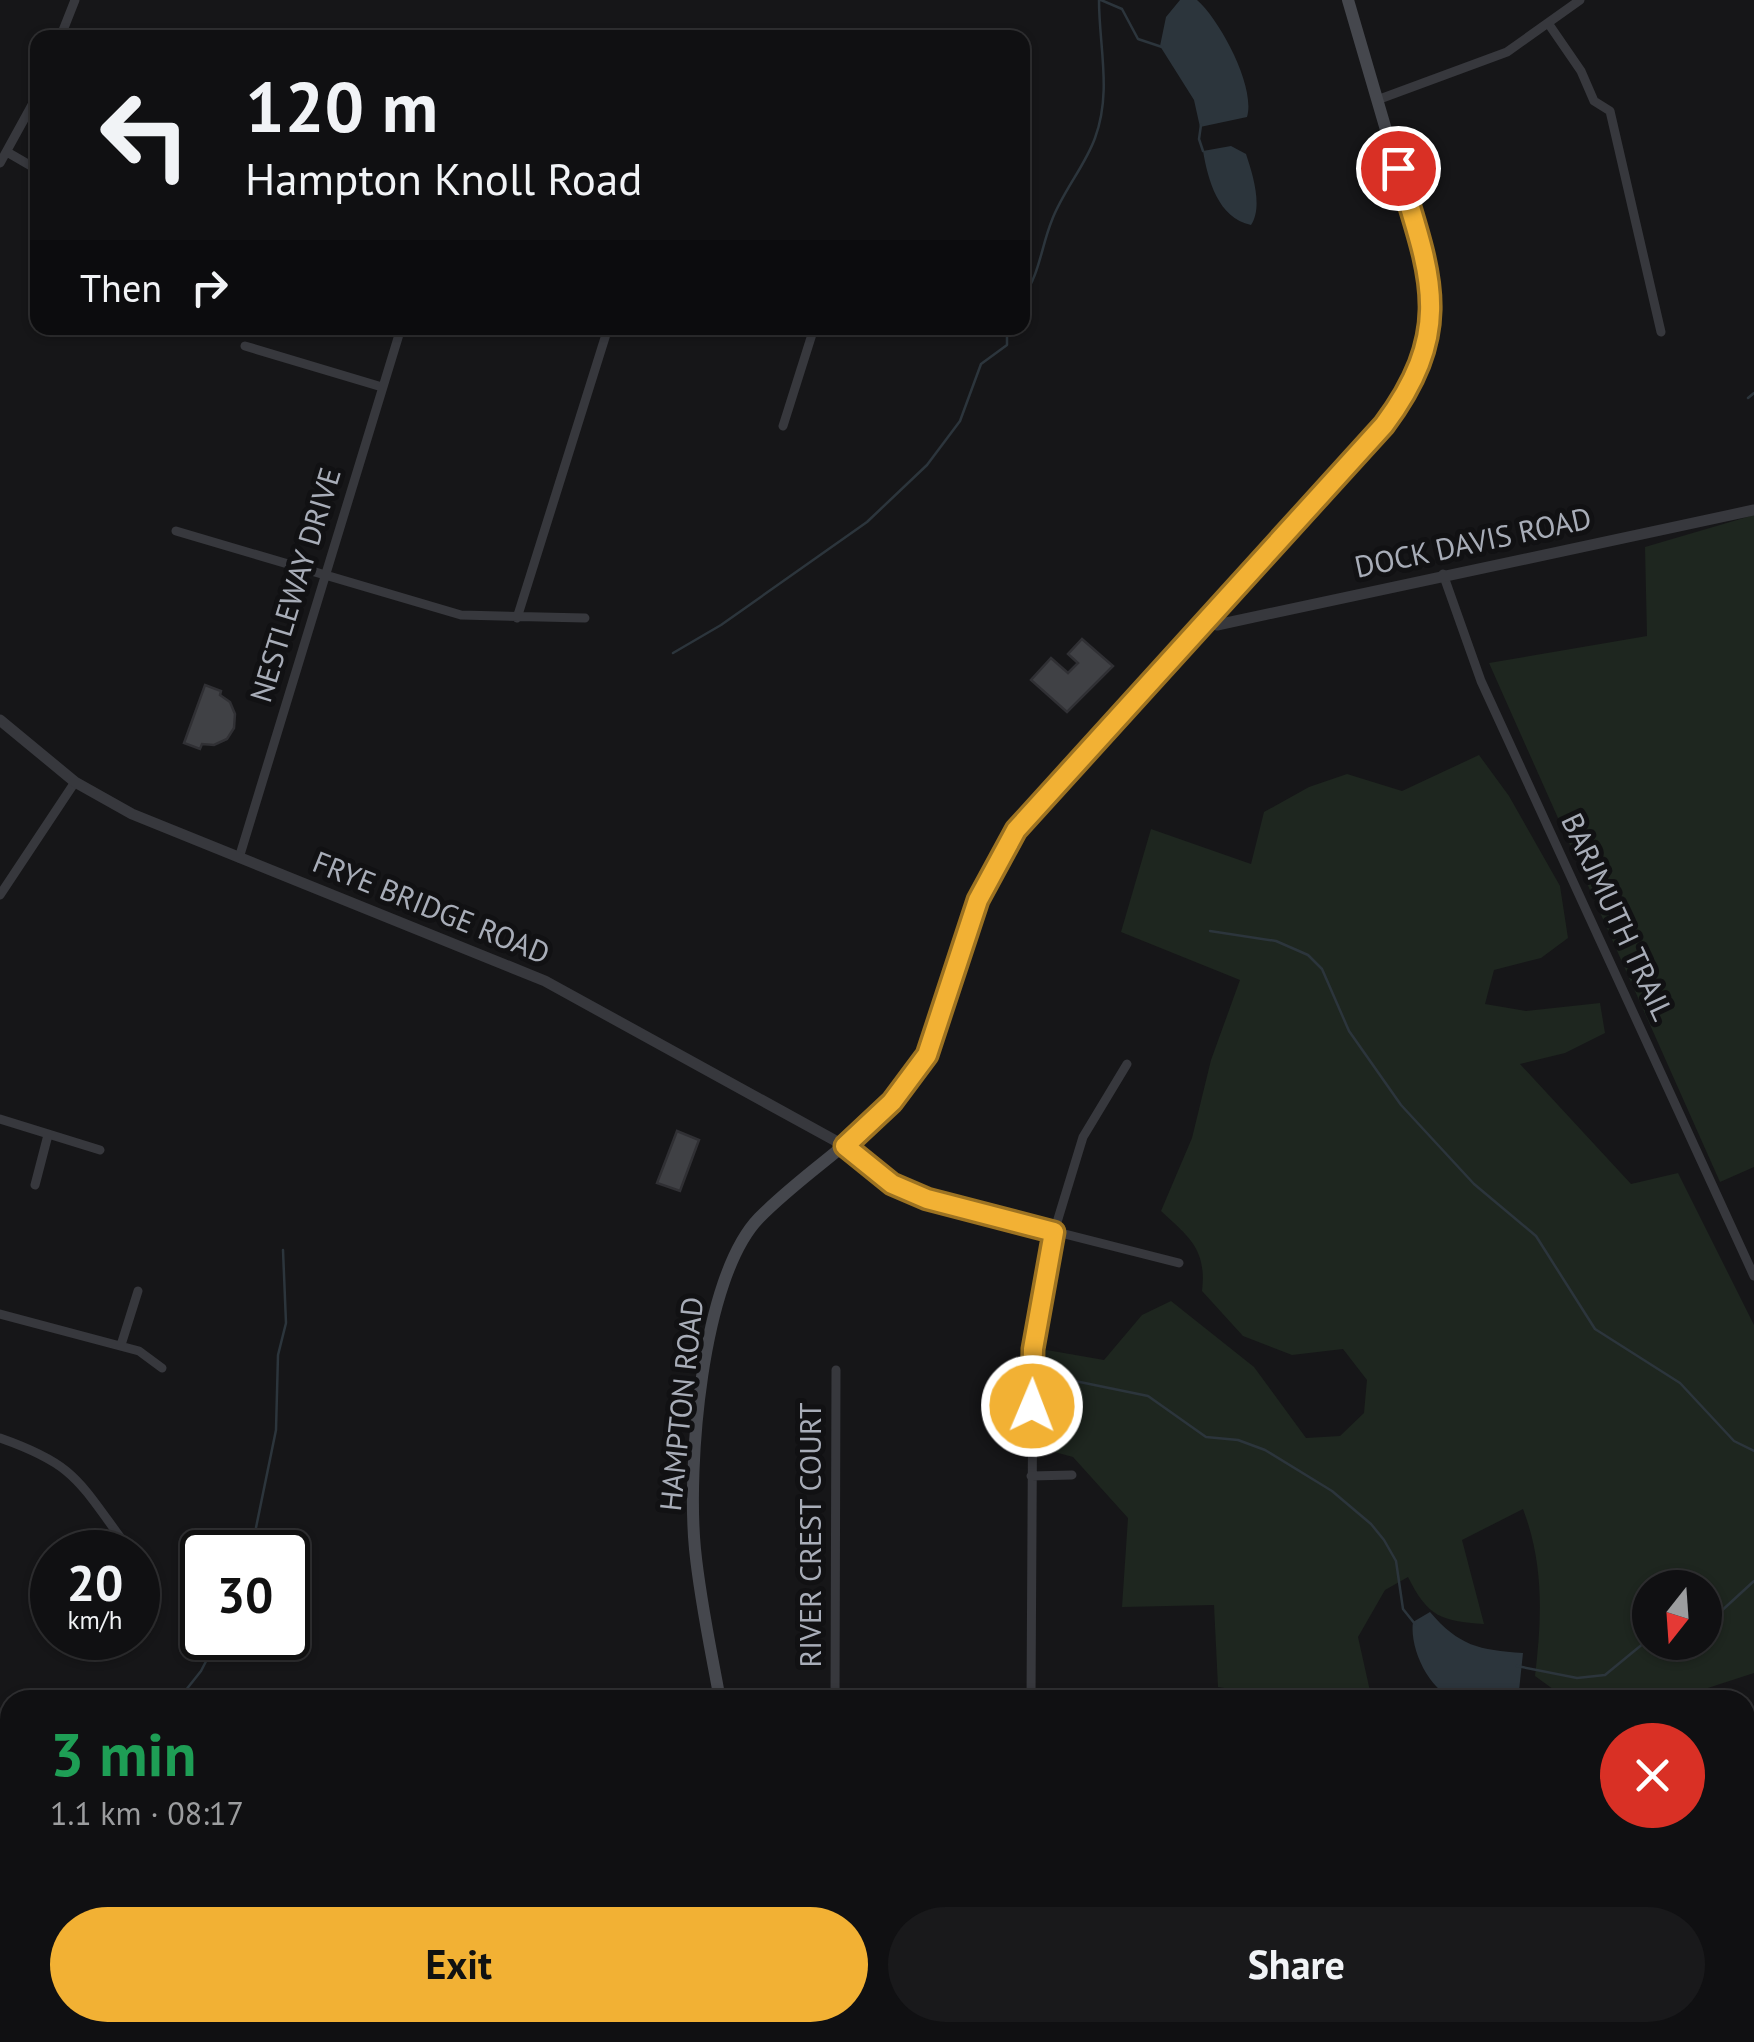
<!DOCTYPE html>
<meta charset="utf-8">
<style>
:root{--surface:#101012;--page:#19191b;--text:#f1f3f6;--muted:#9c9d9f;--line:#303032;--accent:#f2b134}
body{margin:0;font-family:"PT Sans",sans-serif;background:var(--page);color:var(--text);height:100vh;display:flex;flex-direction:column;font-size:38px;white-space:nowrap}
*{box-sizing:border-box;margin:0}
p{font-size:32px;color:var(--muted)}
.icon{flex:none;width:55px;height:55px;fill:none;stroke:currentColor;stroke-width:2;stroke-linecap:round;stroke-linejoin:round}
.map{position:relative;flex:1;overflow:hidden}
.panel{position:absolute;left:0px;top:1690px;width:1755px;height:352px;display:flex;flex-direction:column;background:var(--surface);border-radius:30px 30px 0 0;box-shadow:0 2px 8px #0004,0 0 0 2px var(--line)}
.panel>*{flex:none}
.hud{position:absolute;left:30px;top:30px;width:1000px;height:305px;border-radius:20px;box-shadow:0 2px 8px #0004,0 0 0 2px var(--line);background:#101012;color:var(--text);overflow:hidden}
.needle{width:65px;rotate:197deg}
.fabs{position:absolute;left:1632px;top:1570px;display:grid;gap:20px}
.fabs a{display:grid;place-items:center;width:90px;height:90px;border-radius:50%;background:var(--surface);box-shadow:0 2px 8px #0004,0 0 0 2px var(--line);font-size:50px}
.speed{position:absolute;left:30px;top:1530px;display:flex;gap:20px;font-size:50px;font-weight:700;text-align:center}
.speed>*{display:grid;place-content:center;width:130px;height:130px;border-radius:50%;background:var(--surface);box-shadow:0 2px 8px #0004,0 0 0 2px var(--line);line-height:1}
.speed small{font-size:25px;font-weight:400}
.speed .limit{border:5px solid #111;border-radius:15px;background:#fff;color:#111}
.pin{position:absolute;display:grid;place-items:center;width:85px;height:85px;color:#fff;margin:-42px;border:5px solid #fff;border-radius:50%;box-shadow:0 2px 10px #0007}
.me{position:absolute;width:110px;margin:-55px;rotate:1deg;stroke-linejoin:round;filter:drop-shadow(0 0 8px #0008)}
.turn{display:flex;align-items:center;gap:35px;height:210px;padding:0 50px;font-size:45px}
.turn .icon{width:130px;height:130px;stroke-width:2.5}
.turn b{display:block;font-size:70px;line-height:85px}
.then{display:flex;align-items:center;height:95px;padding:0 50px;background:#0003;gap:20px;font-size:38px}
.round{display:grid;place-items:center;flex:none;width:105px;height:105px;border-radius:52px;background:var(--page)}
.overview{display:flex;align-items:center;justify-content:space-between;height:170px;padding:0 50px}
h1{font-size:60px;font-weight:800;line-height:75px;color:#1e9e55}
.primary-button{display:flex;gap:20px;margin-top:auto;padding:20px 50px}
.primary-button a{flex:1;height:115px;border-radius:60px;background:var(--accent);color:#111;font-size:40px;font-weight:800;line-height:115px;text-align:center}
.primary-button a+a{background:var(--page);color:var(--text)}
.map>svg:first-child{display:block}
.built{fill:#222225}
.green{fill:#1e261f;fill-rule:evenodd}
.water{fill:#2c353c}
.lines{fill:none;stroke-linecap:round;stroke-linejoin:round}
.stream{stroke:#2c353c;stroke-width:2.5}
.building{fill:#404145;stroke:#303034;stroke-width:2.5}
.minor{stroke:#37383d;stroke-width:9}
.tertiary{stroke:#37383d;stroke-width:11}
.secondary{stroke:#45474d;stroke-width:12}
.route-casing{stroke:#9d7322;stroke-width:25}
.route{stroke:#f2b134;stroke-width:18}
.labels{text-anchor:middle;stroke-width:10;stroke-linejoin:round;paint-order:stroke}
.street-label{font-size:30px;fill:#a8adb8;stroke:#111113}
</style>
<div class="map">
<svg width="1754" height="2042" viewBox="0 0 1754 2042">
<rect width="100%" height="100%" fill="#161618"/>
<path class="built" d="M711,2032h205l1,10h-207z"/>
<path class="green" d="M1754,515v652l-34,15 -231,-519 158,-27 -2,-89z
M1479,755l30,41 51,90 8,52 -27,20 -47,12 -9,34 41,7 74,-8 5,30 -40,20 -45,11 111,120 47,-11 76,152v348l-83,27h-103l-33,-24c7,-58 9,-112 -12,-167l-61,31 22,84c-43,-3 -56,-7 -76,-47l-23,13 -27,47 14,63h-129l-1,-9 -24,-4 -4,-82 -92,2 6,-89 -55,-61 -33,-9 1,-99 63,11 38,-45 29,-14 83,66 52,71 34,-2 24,-23 3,-33 -24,-31 -51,6 -49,-19 -41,-45c5,-42 -13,-54 -41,-80l31,-73 19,-78 29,-80 -119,-48 30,-103 100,35 13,-52 45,-25 38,-13 55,17zM1650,1588h55v54h-55z
M1754,1708v208l-9,3v-208z
M916,2033h113l2,9h-114z
M1094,2033v-1l160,1 -9,9h-149z"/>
<path class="water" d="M1180,0h17c23,20 59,87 50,117l-47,10 -6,-27 -34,-54 6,-29z
M1231,146l15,8c7,21 17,53 5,71 -33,-7 -43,-45 -48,-74z
M1430,1612c29,34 49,38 93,41l-5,47c-19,0 -39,3 -58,0 -29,-4 -51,-51 -47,-78z"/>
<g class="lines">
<path class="stream" d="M1101,0l21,9 16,30 24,8
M1201,125l-2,14 4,12
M1022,299c18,-25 19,-52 30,-79 11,-29 33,-54 43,-82 17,-46 4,-91 4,-138
M1748,398l6,-5
M673,653l48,-28 146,-103 60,-57 33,-44 21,-57 26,-19v-17
M1210,931l66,10 32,14 14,14 27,62 52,74 73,79 62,52 59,93 85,54 54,58 20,10
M1036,1373l112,23 58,41 32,3 27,10 67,41 39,33 13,16 12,21 7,48 12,15
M251,1552l25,-122 2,-75 8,-32 -3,-73
M1705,1626l49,-45
M1517,1666l60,12 28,-3 45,-37
M178,1700l23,-29 17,-33
M0,1997l10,-17"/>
</g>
<path class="building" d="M1082,639l31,27 -46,46 -36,-32 20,-22 17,15 10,-10 -10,-9z
M205,685l16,6 -1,4 10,7 5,12 -1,14 -7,11 -13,6 -12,-1 -2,5 -16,-6z
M677,1131l22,9 -19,51 -23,-8z"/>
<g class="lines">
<path class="minor" d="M1548,23l33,48 13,30 16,10 51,221
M60,38l15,-38
M1377,100l130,-48 73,-52
M7,152l31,18
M0,163l38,-69
M245,346l137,41
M783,426l31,-98
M176,531l285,84 124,3
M1443,574l38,107 273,595
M517,618l91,-290
M239,858l162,-530
M0,895l75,-113
M0,1119l100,31
M845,1146l47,38 35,15 252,64
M35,1185l13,-50
M0,1314l139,37 23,17
M121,1345l17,-54
M0,1438c74,26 78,42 123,103
M1031,1476l41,-1
M835,1700l1,-330
M1031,1700l2,-351 21,-117 29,-95 44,-73"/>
<path class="tertiary" d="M1204,621l13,4 537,-115
M0,720l75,62 57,32 413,167 300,165"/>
<path class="secondary" d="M720,1700c-9,-50 -20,-100 -25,-151 -8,-82 6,-271 64,-331 54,-55 124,-91 165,-158 40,-65 38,-150 80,-215 34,-50 81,-94 121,-138 86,-95 173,-188 260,-282l32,-48 8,-23 6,-28v-30l-6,-33 -77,-263
M692,2042v-10"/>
</g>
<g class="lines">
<defs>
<path id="route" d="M1032,1406l1,-57 21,-117 -127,-33 -35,-15 -47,-38 47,-44 35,-47 51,-155 38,-70 368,-405c72,-97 46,-151 14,-257"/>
</defs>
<use href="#route" class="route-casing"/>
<use href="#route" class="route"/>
</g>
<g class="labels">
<g class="street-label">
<text transform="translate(1473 543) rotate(-12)" y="10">DOCK DAVIS ROAD</text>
<text transform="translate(296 585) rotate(-73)" y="10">NESTLEWAY DRIVE</text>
<text transform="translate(431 908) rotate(22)" y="10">FRYE BRIDGE ROAD</text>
<text transform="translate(1617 917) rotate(65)" y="10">BARJMUTH TRAIL</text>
<text transform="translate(682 1404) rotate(-84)" y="10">HAMPTON ROAD</text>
<text transform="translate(811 1535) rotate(-90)" y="10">RIVER CREST COURT</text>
</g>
</g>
</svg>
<div class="fabs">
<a><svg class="needle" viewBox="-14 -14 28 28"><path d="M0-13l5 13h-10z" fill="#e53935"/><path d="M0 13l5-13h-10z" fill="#9c9d9f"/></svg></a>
</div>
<div class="speed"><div>20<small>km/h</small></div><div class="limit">30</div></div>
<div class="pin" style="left:1398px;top:168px;background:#d93025"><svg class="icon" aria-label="arrive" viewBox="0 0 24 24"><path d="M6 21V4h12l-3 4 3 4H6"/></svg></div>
<svg class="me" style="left:1032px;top:1406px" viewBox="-20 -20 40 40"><circle r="17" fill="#f2b134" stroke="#fff" stroke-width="3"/><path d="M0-11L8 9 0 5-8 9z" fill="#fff"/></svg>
<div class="hud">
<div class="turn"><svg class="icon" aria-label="left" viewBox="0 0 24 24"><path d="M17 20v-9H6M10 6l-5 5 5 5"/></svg><div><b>120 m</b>Hampton Knoll Road</div></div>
<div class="then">Then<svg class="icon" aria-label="right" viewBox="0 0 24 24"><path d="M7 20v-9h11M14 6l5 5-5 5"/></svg></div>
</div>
<section class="panel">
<div class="overview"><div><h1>3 min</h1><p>1.1 km · 08:17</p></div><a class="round" style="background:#d93025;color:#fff"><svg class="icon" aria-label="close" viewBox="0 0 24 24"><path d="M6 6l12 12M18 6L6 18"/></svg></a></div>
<div class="primary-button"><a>Exit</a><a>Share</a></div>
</section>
</div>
